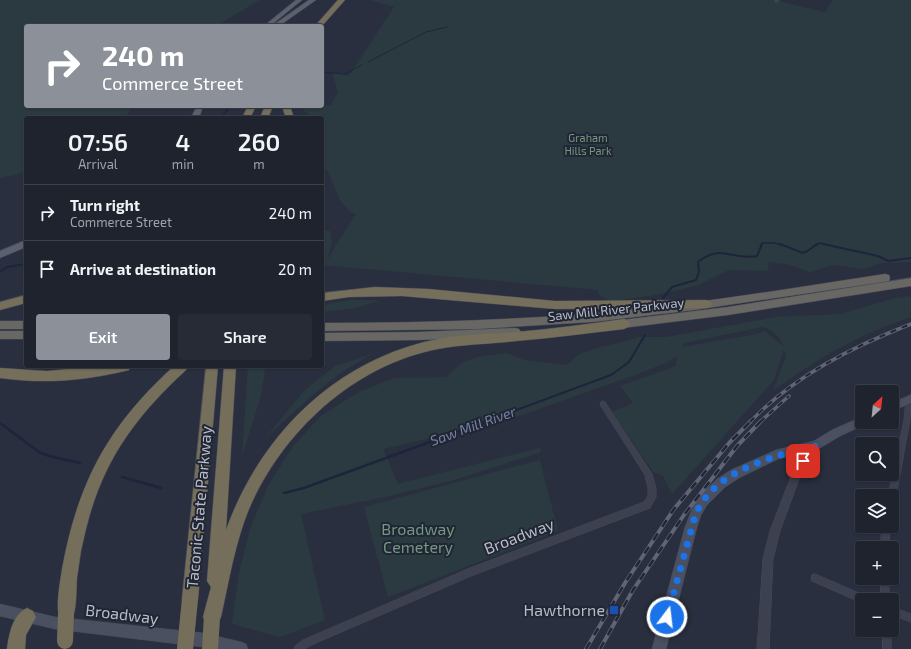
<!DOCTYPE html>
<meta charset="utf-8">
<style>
:root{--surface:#1f232e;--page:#272b36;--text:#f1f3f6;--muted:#a1a4aa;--line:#3c404a;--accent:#8c9099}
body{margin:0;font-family:"Exo 2",sans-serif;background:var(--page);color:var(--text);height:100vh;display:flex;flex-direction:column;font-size:15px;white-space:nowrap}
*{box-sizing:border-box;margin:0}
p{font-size:13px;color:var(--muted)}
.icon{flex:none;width:22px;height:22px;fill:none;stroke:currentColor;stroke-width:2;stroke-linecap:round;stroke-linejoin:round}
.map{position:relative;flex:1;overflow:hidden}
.panel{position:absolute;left:24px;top:116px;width:300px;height:252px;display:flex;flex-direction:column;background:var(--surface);border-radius:4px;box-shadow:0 1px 3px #0004,0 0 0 1px var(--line)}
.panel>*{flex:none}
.guide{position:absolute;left:24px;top:24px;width:300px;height:84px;border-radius:4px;box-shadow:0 1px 3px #0004,0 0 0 1px var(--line);background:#8c9099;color:#fff;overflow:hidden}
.needle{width:26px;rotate:27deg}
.tools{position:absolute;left:855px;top:385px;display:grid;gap:8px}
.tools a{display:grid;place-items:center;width:44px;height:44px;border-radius:4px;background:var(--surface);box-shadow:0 1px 3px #0004,0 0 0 1px var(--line);font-size:20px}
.pin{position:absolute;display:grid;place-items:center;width:34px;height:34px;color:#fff;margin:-17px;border-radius:8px;box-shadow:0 2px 6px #0006}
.me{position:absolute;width:44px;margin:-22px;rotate:15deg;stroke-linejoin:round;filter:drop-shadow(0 0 3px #0008)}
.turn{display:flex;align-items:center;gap:14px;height:84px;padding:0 12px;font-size:18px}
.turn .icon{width:52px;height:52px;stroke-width:2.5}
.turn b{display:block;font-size:28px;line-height:34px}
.eta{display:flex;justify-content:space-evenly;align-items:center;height:68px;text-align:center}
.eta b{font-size:24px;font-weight:600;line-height:28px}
.primary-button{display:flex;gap:8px;margin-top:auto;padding:8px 12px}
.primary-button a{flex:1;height:46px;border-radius:4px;background:var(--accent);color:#fff;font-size:16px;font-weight:600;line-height:46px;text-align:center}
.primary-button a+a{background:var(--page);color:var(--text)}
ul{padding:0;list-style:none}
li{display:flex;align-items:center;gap:12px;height:56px;padding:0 12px;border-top:1px solid var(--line)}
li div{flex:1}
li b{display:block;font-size:15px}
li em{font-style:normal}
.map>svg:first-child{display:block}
.green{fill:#2b3a40;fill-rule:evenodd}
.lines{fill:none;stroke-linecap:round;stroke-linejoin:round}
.stream-far3{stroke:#1d253c;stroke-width:1}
.stream-far2{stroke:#1d253c;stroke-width:1.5}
.stream-far1{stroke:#1d253c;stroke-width:2}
.stream{stroke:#1d253c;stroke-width:2.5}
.minor-casing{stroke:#464a58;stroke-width:1}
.tertiary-casing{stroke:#464a58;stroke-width:1}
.secondary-casing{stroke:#464a58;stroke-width:1}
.primary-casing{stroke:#464a58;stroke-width:1}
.trunk-casing{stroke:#484c59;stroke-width:1}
.motorway-casing{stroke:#484c59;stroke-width:1}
.minor{fill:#3d414f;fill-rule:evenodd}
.tertiary{fill:#3d414f;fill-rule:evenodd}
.secondary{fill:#4b5061;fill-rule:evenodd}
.primary{fill:#5b606e;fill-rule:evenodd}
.trunk{fill:#686764;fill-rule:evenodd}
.motorway{fill:#746e5b;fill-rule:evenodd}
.rail-far1-casing{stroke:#5f6575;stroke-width:3.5}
.rail-casing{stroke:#5f6575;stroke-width:4}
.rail-far1{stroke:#212634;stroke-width:2;stroke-dasharray:6;stroke-linecap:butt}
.rail{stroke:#212634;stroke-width:2.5;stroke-dasharray:8;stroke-linecap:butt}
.motorway-bridge-casing{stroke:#484c59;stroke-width:16;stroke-linecap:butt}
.motorway-bridge{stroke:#746e5b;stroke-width:16}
.route{stroke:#1a73e8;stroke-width:7;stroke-dasharray:0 12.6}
.transit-dot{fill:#1a4fb4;stroke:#212634;stroke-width:1.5}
.labels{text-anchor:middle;stroke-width:4;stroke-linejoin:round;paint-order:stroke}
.far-park-label{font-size:11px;fill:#739781;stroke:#212634}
.street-label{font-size:13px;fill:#b9bdc9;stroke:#212634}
.water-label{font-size:14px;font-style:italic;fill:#7783a4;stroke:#212634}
.near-street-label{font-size:16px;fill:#b9bdc9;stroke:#212634}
.near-park-label{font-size:16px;fill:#739781;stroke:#212634}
.near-poi-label{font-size:16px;fill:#b9bdc9;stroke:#212634;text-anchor:end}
</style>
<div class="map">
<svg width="911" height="649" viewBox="0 0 911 649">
<rect width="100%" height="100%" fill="#292f3e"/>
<path class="green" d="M0,0h260l-44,26h-190v80h106l-7,12h-99v54l-26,6z
M370,0h404l51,12 8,-12h78v262l-29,1 -18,6 -30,-4 -24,7 -23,-8 -18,-2 -1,9 -39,-1 -33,16 -46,10 -40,5 -10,-5 -2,-6 -274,-25 -2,5v-36l1,-3h7l2,11 -5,18 29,-46 -6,-2 -10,-12 -12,-28 -6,-8v-46h-10l-12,-11 31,-2 7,-13 -6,-20 17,4 45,-69z
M911,296v21c-53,18 -93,41 -138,74l13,-35 -2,-7 -10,31 -102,114 -9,-18 -10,-4 -41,-60 21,-9 -13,-17 56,-20 1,-10 -9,6 -30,12 -130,46 -125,29 15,35 142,-36 1,4 -87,28 -69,17 -84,17 24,106 -45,17 -48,-13 7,-52 11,-43 18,-43 25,-40 29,-31 37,-23 35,-14 52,-1 14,-13 16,-7 31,-4 17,7 43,5 12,-11 21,-7 27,-6 10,-4h29l110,-20 65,-3 54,-16zM763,327c9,3 18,10 21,20l-19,-16 -8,3 -75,13 2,-4z
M350,300h30l-24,8 -34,4v-7z
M372,354l-27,16 -31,24 -50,45 41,-49 30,-24z
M248,366h16l1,3 -4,27 -19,60z
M540,460l18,71 -170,66 -24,-90z"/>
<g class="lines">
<path class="stream-far3" d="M368,62l58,-30 21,-5
M322,72l23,2 17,-9"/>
<path class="stream-far2" d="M221,118l7,-9
M761,245l1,-2h12l8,2
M815,245l5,-2 8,2"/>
<path class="stream-far1" d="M780,244l23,9c7,-2 9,-7 15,-9
M823,244l55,12 10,5 23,-3
M0,272l7,-5 19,-3
M663,298l9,-11 24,-7 3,-8 -1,-10c24,-19 33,-1 59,-6l5,-12
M484,422l127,-47 18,-13 16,-27"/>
<path class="stream" d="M0,423l39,29 10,4 31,7
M122,477l39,11
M284,493l20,-5 183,-67"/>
<defs>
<path id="minor" d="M775,0h4v1l-3,1z
M909,397l2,1 -1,22 -14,76 -1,2 -3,2v-4h-4l16,-76 2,-20 1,-2z
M603,401l2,1 47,72 4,14v9l-6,11 -179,68 -162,70 -4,3h-11l1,-3 8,-6 167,-72 174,-66 4,-6v-8l-3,-13 -44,-69 -1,-2 1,-2z
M882,526h8l-1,22h-8z
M815,574l53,23 1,3h-7v3l-50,-22 -1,-3 1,-3z
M881,578h8v22h-8z
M892,607l19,7v8l-19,-7z
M883,630h8v19h-8z"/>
<path id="tertiary" d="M816,441l3,1 2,3 -19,26 -22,60 -7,28 -4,90h-12l6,-90 7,-28 25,-65 18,-24z"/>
<path id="secondary" d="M911,395v8l-19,8v-8z
M862,417v5h5l-1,2 -26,12 -20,12 -42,11 -39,19 -14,9 -18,18 -6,10 -4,12 -31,122h-14l33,-122 7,-18 7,-12 18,-18 14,-9 45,-20 38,-9 18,-11z
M0,604l55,13 148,16 38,9 5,2 2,5h-35l-10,-2 -148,-18 -55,-13z"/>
<path id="primary" d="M296,0h6l-32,26h-6z
M309,0h7l-37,26h-7z
M197,106h6l-4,12h-8z
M26,240v7l-26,11v-7z"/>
<path id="trunk" d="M885,274l4,1 1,3 -1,3 -195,29 -102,12 -116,7 -154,2v-8c103,0 206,-3 308,-13 86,-9 170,-23 255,-36z
M911,278v8l-183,29 -114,14 -4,-1 -2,-3 2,-3 4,-1 114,-14z
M0,321h26v8h-26z
M515,328l4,1 2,3 -2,3 -4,1 -97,4 -96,1v-8l96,-1z
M0,331h26v8h-26z"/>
<path id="motorway" d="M338,0h7l-23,26h-7z
M248,106h8l-6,12h-8z
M265,106h8l-5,12h-8z
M282,106h8l4,12h-8z
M375,287l53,2 127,12 151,-1 4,1 2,3 -2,3 -4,1 -151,1 -153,-13 -53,1 -27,4v-8z
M26,295v8l-26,7v-8z
M624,319l4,2 2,3 -2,3 -4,2c-36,4 -72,9 -108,12 -26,3 -53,3 -78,8 -84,16 -156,83 -189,160 -14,34 -20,72 -28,108l-3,6 -6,3 -6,-3 -3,-6 8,-30 -4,-6 17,-215h12l-10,164c34,-95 110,-171 212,-191 26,-5 52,-5 78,-7 36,-3 72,-8 108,-13z
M100,366h31l-2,4 -4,1c-42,10 -82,13 -125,7v-10l47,3z
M174,366h14l-2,4c-55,51 -87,96 -103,172 -3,11 -4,24 -6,36 -1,14 0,29 -5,42l-6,2 -6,-2c-5,-12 0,-37 2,-51 16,-87 46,-143 112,-203z
M206,366h12l-20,233 -2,6 -6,2 -6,-2 -2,-6z
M27,608l6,3 3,6 -10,18 -1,14h-18c2,-14 5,-34 20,-41z"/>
</defs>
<use href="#minor" class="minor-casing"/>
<use href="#tertiary" class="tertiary-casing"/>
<use href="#secondary" class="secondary-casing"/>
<use href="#primary" class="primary-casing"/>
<use href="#trunk" class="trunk-casing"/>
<use href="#motorway" class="motorway-casing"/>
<use href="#minor" class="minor"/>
<use href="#tertiary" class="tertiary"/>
<use href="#secondary" class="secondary"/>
<use href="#primary" class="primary"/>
<use href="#trunk" class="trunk"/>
<use href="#motorway" class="motorway"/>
<defs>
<path id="rail-far1" d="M750,422c44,-46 102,-75 161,-98
M760,422l29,-26"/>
<path id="rail" d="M586,649l39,-66 49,-74 56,-67 21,-21
M600,649l33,-59 51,-75 53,-69 24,-25"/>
</defs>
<use href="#rail-far1" class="rail-far1-casing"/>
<use href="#rail" class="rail-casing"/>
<use href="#rail-far1" class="rail-far1"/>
<use href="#rail" class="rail"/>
<defs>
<path id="motorway-bridge" d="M65,641l1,-27
M185,649l5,-50
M210,649l2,-32"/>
</defs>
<use href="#motorway-bridge" class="motorway-bridge-casing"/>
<use href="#motorway-bridge" class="motorway-bridge"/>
</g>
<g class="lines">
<path class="route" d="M667,617l25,-90c2,-9 5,-18 11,-26 23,-33 75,-46 113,-56l-13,16"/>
</g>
<rect class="transit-dot" x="609" y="605" width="10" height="10" rx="2"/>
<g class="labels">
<g class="far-park-label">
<text x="588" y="142">Graham<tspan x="588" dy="13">Hills Park</tspan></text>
</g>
<g class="street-label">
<text transform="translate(616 309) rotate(-6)" y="5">Saw Mill River Parkway</text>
</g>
<g class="water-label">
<text transform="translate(473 426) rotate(-20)" y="5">Saw Mill River</text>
</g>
<g class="near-street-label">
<text transform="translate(199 507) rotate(-85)" y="6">Taconic State Parkway</text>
<text transform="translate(519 536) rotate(-21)" y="6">Broadway</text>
<text transform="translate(122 614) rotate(7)" y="6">Broadway</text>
</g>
<g class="near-park-label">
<text x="418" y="535">Broadway<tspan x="418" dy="18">Cemetery</tspan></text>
</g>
<g class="near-poi-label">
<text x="605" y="616">Hawthorne</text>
</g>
</g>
</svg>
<div class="tools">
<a><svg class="needle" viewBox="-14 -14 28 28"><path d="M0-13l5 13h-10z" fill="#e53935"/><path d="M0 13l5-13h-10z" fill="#a1a4aa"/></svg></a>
<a><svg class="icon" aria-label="search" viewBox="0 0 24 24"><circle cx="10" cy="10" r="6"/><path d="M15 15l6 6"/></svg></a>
<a><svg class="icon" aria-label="layers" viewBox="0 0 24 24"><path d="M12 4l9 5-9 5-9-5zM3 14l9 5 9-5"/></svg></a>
<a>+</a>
<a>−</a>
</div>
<div class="pin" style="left:803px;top:461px;background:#d93025"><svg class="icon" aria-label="arrive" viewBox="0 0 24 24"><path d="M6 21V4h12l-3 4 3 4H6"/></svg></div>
<svg class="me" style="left:667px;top:617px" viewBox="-20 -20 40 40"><circle r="17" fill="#1a73e8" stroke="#fff" stroke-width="3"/><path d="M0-11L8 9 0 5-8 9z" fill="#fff"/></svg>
<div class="guide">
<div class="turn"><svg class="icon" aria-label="right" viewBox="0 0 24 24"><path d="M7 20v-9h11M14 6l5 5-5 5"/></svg><div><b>240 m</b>Commerce Street</div></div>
</div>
<section class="panel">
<div class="eta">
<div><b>07:56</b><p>Arrival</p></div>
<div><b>4</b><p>min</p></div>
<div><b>260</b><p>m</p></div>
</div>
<ul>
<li><svg class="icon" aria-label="right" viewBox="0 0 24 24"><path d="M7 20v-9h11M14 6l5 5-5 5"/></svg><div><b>Turn right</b><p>Commerce Street</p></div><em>240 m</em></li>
<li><svg class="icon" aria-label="arrive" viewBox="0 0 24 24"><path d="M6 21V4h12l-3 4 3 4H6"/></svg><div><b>Arrive at destination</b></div><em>20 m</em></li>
</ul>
<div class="primary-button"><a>Exit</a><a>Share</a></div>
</section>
</div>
